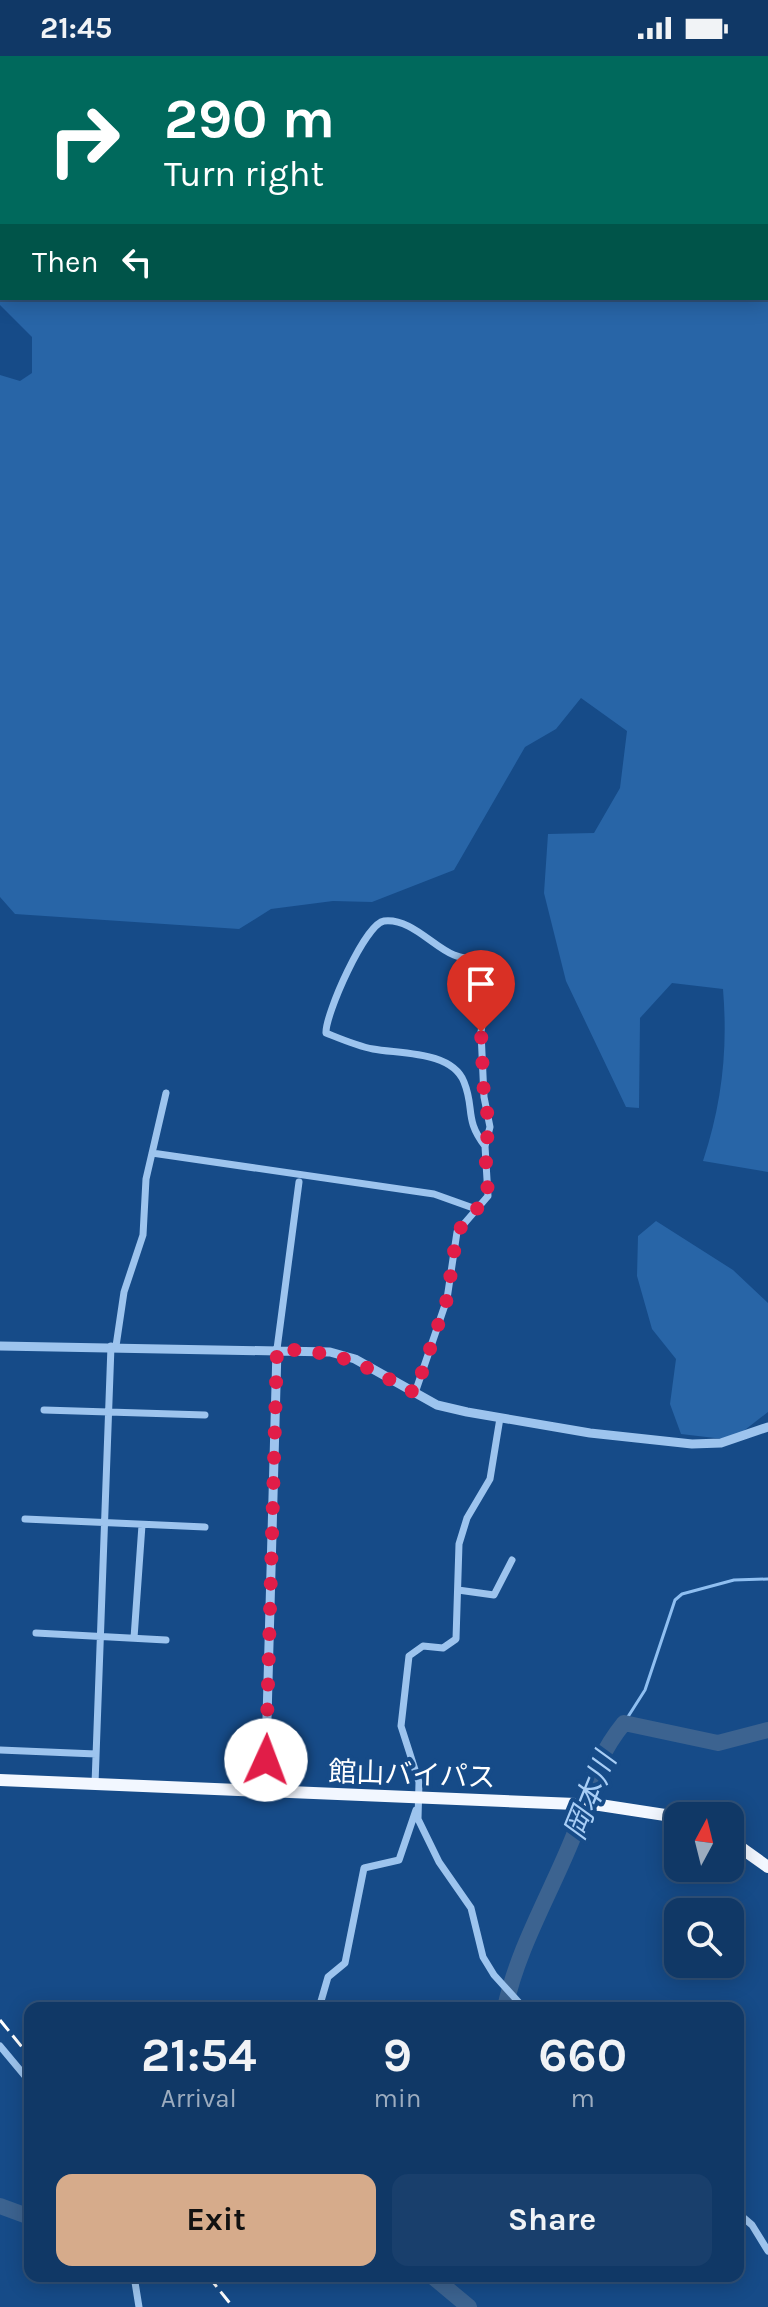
<!DOCTYPE html>
<meta charset="utf-8">
<style>
:root{--surface:#103866;--page:#193f6c;--text:#f1f3f6;--muted:#9cacbf;--line:#30527a;--accent:#d6ab8b}
body{margin:0;font-family:Karla,"Noto Sans JP",sans-serif;background:var(--page);color:var(--text);height:100vh;display:flex;flex-direction:column;font-size:30px;white-space:nowrap}
*{box-sizing:border-box;margin:0}
p{font-size:26px;color:var(--muted)}
.icon{flex:none;width:44px;height:44px;fill:none;stroke:currentColor;stroke-width:2;stroke-linecap:round;stroke-linejoin:round}
.map{position:relative;flex:1;overflow:hidden}
.details{position:absolute;left:24px;top:1946px;width:720px;height:280px;display:flex;flex-direction:column;background:var(--surface);border-radius:16px;box-shadow:0 4px 20px #0003,0 0 0 2px var(--line)}
.details>*{flex:none}
.banner{position:absolute;left:0px;top:0px;width:768px;height:244px;box-shadow:0 4px 20px #0003,0 0 0 2px var(--line);background:#00695c;color:#fff;overflow:hidden}
.needle{width:52px;rotate:7deg}
.buttons{position:absolute;left:664px;top:1746px;display:grid;gap:16px}
.buttons a{display:grid;place-items:center;width:80px;height:80px;border-radius:16px;background:var(--surface);box-shadow:0 4px 20px #0003,0 0 0 2px var(--line);font-size:40px}
.pin{position:absolute;display:grid;place-items:center;width:68px;height:68px;color:#fff;margin:-82px -34px;border-radius:50% 50% 50% 0;rotate:-45deg;box-shadow:0 0 8px #0007}
.pin .icon{rotate:45deg}
.me{position:absolute;width:88px;margin:-44px;rotate:2deg;stroke-linejoin:round;filter:drop-shadow(0 0 6px #0008)}
.turn{display:flex;align-items:center;gap:28px;height:168px;padding:0 32px;font-size:36px}
.turn .icon{width:104px;height:104px;stroke-width:2.5}
.turn b{display:block;font-size:56px;line-height:68px}
.then{display:flex;align-items:center;height:76px;padding:0 32px;background:#0003;gap:16px;font-size:30px}
.eta{display:flex;justify-content:space-evenly;align-items:center;height:136px;text-align:center}
.eta b{font-size:48px;font-weight:700;line-height:56px}
.button{display:flex;gap:16px;margin-top:auto;padding:16px 32px}
.button a{flex:1;height:92px;border-radius:16px;background:var(--accent);color:#111;font-size:32px;font-weight:700;line-height:92px;text-align:center}
.button a+a{background:var(--page);color:var(--text)}
.status{display:flex;justify-content:space-between;align-items:center;height:56px;padding:0 40px;background:var(--surface);direction:ltr}
.status svg{height:22px;fill:currentColor}
.map>svg:first-child{display:block}
.green{fill:#2865a7}
.lines{fill:none;stroke-linecap:round;stroke-linejoin:round}
.stream{stroke:#8fbff1;stroke-width:3}
.river{stroke:#3c6390;stroke-width:16}
.minor{stroke:#9dc4ee;stroke-width:7}
.tertiary{stroke:#9dc4ee;stroke-width:9}
.trunk{stroke:#f2f7ff;stroke-width:12}
.rail{stroke:#fff;stroke-width:3;stroke-dasharray:14 6;stroke-linecap:butt}
.route{stroke:#e11d48;stroke-width:14;stroke-dasharray:0 25.2}
.labels{text-anchor:middle;stroke-width:8;stroke-linejoin:round;paint-order:stroke}
.street-label{font-size:28px;fill:#fff;stroke:#164b88}
.water-label{font-size:30px;font-style:italic;fill:#a8cef6;stroke:#164b88}
</style>
<div class="status"><b>21:45</b><svg viewBox="0 0 49 12"><path d="M0 12V9h3v3zM5 12V6h3v6zM10 12V3h3v9zM15 12V0h3v12zM26 1h20v11H26zM47 4h2v5h-2z"/></svg></div>
<div class="map">
<svg width="768" height="2251" viewBox="0 0 768 2251">
<rect width="100%" height="100%" fill="#164b88"/>
<path class="green" d="M0,0h768v1116l-65,-11c19,-58 25,-111 20,-172l-51,-6 -32,35 -1,90 -13,-1 -60,-126 -22,-88 4,-59 46,-1 26,-45 7,-57 -46,-33 -25,31 -31,18 -71,123 -82,32 -39,-1 -62,8 -32,20 -224,-15 -15,-17v-522l20,6 12,-8v-36l-32,-32v-65l2,58h764v-240h-764l-2,62z
M656,1165l77,49 35,33v109l-36,28 -51,-6 -11,-30 6,-45 -24,-30 -15,-53 1,-40z"/>
<g class="lines">
<path class="stream" d="M624,1667l21,-33 30,-90 7,-6 52,-14 34,-1"/>
<path class="river" d="M505,1952c13,-61 46,-115 69,-173 18,-45 17,-71 50,-112l94,20 50,-13
M0,2150l30,11
M432,2220l37,31"/>
<path class="minor" d="M152,1097l282,41 42,15
M116,1290l8,-54 19,-57 3,-56 20,-86
M277,1293l22,-167
M415,1337l32,-94 10,-67 31,-36 -3,-50 5,-19 -6,-30 -3,-65 9,-58c-7,-18 -21,-13 -36,-19 -22,-9 -43,-37 -70,-34 -19,3 -59,94 -58,112 15,6 31,13 47,16 27,5 79,2 91,33 11,27 0,37 21,64
M44,1354l161,5
M500,1362l-10,61 -23,39 -8,26 -3,95 -13,9 -20,-2 -14,10 -8,70 18,56 -1,37 21,43 32,46 12,49 11,18 30,33
M25,1463l180,8
M458,1534l36,5 18,-35
M36,1577l130,7
M134,1582l8,-113
M0,1694l96,4
M95,1728l16,-438
M319,1952l9,-31 17,-14 19,-95 35,-8 17,-50
M0,1990l30,36
M738,2157l14,12 16,26
M134,2220l5,31"/>
<path class="tertiary" d="M0,1290l330,6 25,7 82,46 30,7 123,21 102,11 29,-1 47,-16
M265,1736l12,-443"/>
<path class="trunk" d="M0,1724l600,25 78,12
M730,1784l38,27"/>
<path class="rail" d="M0,1964l30,37
M208,2220l25,31"/>
</g>
<g class="lines">
<path class="route" d="M266,1704l11,-411c67,3 80,13 138,44l32,-94 10,-67 31,-36 -3,-50 5,-19 -6,-30 -3,-65"/>
</g>
<g class="labels">
<g class="street-label">
<text transform="translate(412 1718) rotate(2)" y="10">館山バイパス</text>
</g>
<g class="water-label">
<text transform="translate(590 1740) rotate(-68)" y="10">岡本川</text>
</g>
</g>
</svg>
<div class="buttons">
<a><svg class="needle" viewBox="-14 -14 28 28"><path d="M0-13l5 13h-10z" fill="#e53935"/><path d="M0 13l5-13h-10z" fill="#9cacbf"/></svg></a>
<a><svg class="icon" aria-label="search" viewBox="0 0 24 24"><circle cx="10" cy="10" r="6"/><path d="M15 15l6 6"/></svg></a>
</div>
<div class="pin" style="left:481px;top:976px;background:#d93025"><svg class="icon" aria-label="arrive" viewBox="0 0 24 24"><path d="M6 21V4h12l-3 4 3 4H6"/></svg></div>
<svg class="me" style="left:266px;top:1704px" viewBox="-20 -20 40 40"><circle r="19" fill="#fff"/><path d="M0-13L10 11 0 6-10 11z" fill="#e11d48"/></svg>
<div class="banner">
<div class="turn"><svg class="icon" aria-label="right" viewBox="0 0 24 24"><path d="M7 20v-9h11M14 6l5 5-5 5"/></svg><div><b>290 m</b>Turn right</div></div>
<div class="then">Then<svg class="icon" aria-label="left" viewBox="0 0 24 24"><path d="M17 20v-9H6M10 6l-5 5 5 5"/></svg></div>
</div>
<section class="details">
<div class="eta">
<div><b>21:54</b><p>Arrival</p></div>
<div><b>9</b><p>min</p></div>
<div><b>660</b><p>m</p></div>
</div>
<div class="button"><a>Exit</a><a>Share</a></div>
</section>
</div>
